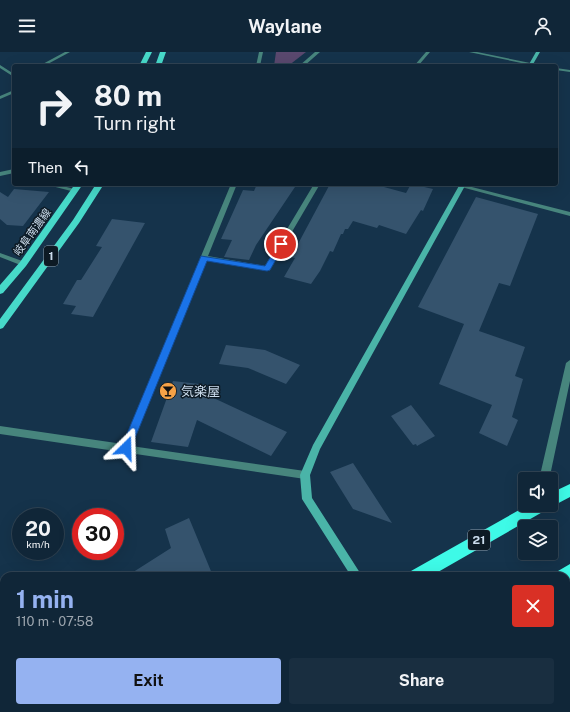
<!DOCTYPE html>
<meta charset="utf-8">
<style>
:root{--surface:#102638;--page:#192e40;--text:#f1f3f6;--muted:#9ca5ae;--line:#304353;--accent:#95b2f1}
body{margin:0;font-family:"Public Sans","Noto Sans JP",sans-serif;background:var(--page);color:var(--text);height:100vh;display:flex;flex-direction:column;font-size:15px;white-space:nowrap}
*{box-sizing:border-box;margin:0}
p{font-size:13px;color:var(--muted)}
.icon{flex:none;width:22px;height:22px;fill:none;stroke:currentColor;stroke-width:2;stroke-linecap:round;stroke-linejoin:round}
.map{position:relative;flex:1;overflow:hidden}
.details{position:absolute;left:0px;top:520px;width:570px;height:140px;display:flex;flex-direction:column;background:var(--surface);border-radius:12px 12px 0 0;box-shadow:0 4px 16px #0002,0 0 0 1px var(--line)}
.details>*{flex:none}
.top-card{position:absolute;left:12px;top:12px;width:546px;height:122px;border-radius:4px;box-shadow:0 4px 16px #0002,0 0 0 1px var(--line);background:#102638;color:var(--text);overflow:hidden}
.controls{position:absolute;left:518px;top:420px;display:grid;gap:8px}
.controls a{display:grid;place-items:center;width:40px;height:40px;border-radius:4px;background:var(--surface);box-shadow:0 4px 16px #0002,0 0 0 1px var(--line);font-size:20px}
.speed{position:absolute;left:12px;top:456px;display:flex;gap:8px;font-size:20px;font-weight:700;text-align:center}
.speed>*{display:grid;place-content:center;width:52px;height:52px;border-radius:50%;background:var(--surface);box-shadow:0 4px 16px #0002,0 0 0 1px var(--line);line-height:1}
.speed small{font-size:10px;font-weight:400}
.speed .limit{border:6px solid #d22;background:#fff;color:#111}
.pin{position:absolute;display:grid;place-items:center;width:34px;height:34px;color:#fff;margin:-17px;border:2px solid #fff;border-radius:50%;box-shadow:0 1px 4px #0007}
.me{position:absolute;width:44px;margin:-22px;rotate:22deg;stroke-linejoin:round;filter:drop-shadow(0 0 3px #0008)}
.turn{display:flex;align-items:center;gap:14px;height:84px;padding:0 16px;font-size:18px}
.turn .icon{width:52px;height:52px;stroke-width:2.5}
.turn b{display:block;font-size:28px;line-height:34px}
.then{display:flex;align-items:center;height:38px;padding:0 16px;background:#0003;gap:8px;font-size:15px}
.round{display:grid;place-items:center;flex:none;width:42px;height:42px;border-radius:4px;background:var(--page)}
.head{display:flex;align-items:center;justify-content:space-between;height:68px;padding:0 16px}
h1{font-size:24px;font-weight:700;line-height:30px;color:var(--accent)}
.button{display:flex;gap:8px;margin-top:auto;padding:8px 16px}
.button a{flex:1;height:46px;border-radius:4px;background:var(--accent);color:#111;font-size:16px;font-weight:700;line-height:46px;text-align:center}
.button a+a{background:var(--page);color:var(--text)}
header{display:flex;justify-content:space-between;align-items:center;height:52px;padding:0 16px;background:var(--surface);font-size:18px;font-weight:700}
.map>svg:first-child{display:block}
.green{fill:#59486e}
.building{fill:#35536d}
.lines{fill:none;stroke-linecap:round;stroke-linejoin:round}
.street{fill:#47857d;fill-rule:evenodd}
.secondary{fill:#4ab4a8;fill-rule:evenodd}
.primary{fill:#47d9c9;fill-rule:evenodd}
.highway{fill:#3efae7;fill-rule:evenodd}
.route{fill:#1a73e8;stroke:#114b97}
.labels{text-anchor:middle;stroke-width:3;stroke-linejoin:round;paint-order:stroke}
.far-street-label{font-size:11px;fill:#cbdcec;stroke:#0d1a24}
.shield{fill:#0d1a24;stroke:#92a2b0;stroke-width:1}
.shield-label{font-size:12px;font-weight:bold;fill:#cbdcec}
.poi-label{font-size:13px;fill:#cbdcec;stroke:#0d1a24;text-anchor:start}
</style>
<header><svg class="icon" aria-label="menu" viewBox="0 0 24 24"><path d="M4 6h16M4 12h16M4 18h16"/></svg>Waylane<svg class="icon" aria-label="person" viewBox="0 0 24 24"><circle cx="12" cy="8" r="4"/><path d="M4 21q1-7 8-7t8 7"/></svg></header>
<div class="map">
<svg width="570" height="660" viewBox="0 0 570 660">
<rect width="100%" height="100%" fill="#15334b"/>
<path class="green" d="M276,0h30l-18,14h-14z"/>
<path class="building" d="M257,132h40l-41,61 -7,15 -25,-3 8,-17 -11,-1 22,-49 11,1z
M330,132h43l33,9 5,-9 22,5 -10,22 -2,-1 -15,24 -27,-9 -2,3 -24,-7 -5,8h-3l-2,5h-2l-8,18 -3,-1 -10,20 -9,13 -27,-7 11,-19 -4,-1z
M14,137l35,3 -26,34 -16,-1 -7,-6v-27l8,5z
M476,145l62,17 -28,72 -11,-3 -20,48 46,16 -10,29 8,3 -11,38 6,3 -11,26 -28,-13 13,-28 -53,-21 25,-60 -46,-17z
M112,167l33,4 -52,94 -22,-3 5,-8 -13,-2 14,-24h4l21,-33 -6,-1z
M226,293l39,5 35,15 -14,19 -38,-16 -29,-4z
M173,329l35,4 -3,9 82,38 -16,24 -74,-36 -9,27 -37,-5z
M411,353l24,31 -18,10 -1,-2 -3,1 -22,-29z
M353,411l39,60 -39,-14 -23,-37z
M189,466l24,58h-86l44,-28 -6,-19z"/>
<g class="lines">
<path class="street" d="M65,0h5l-26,14h-5z
M259,0h4l-3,14h-4z
M315,0h5l-16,14h-5z
M426,0h4l-12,14h-4z
M469,0h8l68,14h-9z
M0,13l14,9v3l-14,-9z
M556,16l14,2v2l-14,-2z
M14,38v3l-14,6v-3z
M14,117v4l-14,3v-4z
M44,132h11l23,6 -3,2z
M231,132h6l-29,72 57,10 49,-82h6l-51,87h-2l-61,-11 -75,186 174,25 3,1 2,3 -2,3 -3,1 -305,-45v-8l123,18z
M450,132h10l110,28v4z
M0,201l25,9 1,2 -3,2 -23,-9z
M570,308v21l-19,90 -3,8h-10l3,-8 25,-108z"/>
<path class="secondary" d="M536,0h4l-8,14h-4z
M460,132h6l-146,265 -10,26 2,23 50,78h-11l-49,-77 -2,-24 13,-30z
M428,656h13l2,4h-13z"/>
<path class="primary" d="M146,0h6l-7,14h-6z
M160,0h6l-5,14h-6z
M75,132h8l-57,82 -23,27 -3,1v-9l20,-23z
M96,132h8l-25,39 -76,105 -3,1v-10l73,-99z"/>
<path class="highway" d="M570,432v13l-19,10 -3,-2 -2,5 -115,66h-23l3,-5 117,-66h23v-12z
M570,512v17l-4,1v-6h-11l3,-5z
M175,656h23l-2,4h-23z
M331,656h22l-2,4h-22z"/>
</g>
<path class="route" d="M281,190l4,2 -15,26 -3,1 -60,-10 -76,187 -2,3 -3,1 -4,-1 -1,-3 80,-192 64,10 14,-23z"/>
<defs>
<symbol id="bar-disc" viewBox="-11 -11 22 22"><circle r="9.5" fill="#f6a247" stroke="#0d1a24"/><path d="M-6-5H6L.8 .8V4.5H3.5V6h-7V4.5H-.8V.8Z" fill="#111"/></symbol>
</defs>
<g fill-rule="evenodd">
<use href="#bar-disc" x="158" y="329" width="20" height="20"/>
</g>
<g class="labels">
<g class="far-street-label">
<text transform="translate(32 180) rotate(-54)" y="4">岐阜南濃線</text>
</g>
<g class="shield">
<rect x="44" y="194" width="14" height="20" rx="3"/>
<rect x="468" y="478" width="22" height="20" rx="3"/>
</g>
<g class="shield-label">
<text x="51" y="208">1</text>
<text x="479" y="492">21</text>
</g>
<g class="poi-label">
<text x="181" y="344">気楽屋</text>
</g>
</g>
</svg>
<div class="controls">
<a><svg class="icon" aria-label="sound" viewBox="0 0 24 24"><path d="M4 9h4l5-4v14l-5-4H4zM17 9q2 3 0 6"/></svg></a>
<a><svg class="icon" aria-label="layers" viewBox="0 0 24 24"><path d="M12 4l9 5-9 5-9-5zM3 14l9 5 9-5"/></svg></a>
</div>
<div class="speed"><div>20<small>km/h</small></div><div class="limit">30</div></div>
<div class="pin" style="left:281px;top:192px;background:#d93025"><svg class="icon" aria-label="arrive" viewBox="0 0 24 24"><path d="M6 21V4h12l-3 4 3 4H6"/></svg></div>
<svg class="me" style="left:126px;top:396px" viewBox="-20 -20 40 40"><path d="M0-17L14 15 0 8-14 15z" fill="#1a73e8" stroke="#fff" stroke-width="4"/></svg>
<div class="top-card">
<div class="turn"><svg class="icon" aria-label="right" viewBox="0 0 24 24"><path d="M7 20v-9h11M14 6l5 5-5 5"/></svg><div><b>80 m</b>Turn right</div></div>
<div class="then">Then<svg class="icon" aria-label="left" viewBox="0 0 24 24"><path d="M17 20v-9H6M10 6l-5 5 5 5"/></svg></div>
</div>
<section class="details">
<div class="head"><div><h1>1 min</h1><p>110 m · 07:58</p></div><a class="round" style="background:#d93025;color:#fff"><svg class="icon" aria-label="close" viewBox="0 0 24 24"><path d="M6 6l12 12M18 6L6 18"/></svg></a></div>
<div class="button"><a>Exit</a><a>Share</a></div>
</section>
</div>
